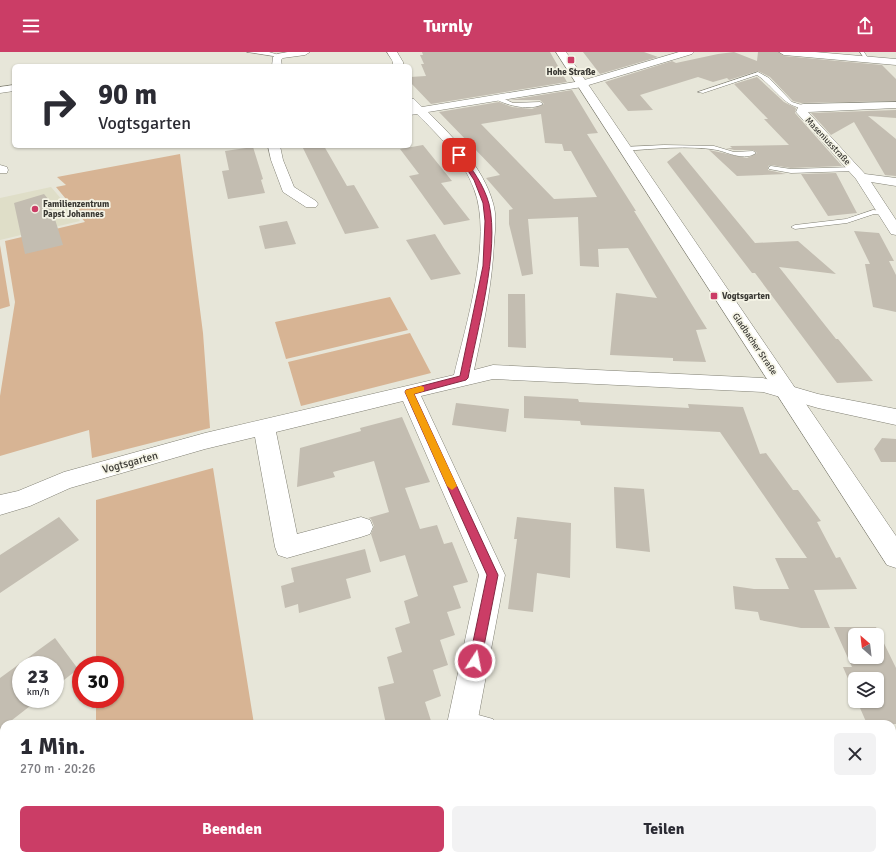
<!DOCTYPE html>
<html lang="de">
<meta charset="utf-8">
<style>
:root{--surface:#fff;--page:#f2f2f3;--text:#2b2b33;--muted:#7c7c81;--accent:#cb3d66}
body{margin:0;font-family:Signika,sans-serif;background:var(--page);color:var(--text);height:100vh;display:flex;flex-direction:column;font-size:15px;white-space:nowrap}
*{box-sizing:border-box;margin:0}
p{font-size:13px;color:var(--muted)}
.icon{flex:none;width:22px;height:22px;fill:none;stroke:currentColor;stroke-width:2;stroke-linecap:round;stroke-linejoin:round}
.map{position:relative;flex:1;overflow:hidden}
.side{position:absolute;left:0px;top:668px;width:896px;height:140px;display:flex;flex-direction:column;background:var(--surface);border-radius:12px 12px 0 0;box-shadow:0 1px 3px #0004}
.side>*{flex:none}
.top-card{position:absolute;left:12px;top:12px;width:400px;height:84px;border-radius:6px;box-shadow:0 1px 3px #0004;background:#fff;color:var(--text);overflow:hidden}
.needle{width:26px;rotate:332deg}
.controls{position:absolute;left:848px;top:576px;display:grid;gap:8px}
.controls a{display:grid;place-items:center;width:36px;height:36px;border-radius:6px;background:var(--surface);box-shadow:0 1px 3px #0004;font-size:20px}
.speed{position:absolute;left:12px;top:604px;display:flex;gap:8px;font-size:20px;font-weight:700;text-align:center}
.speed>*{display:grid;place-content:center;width:52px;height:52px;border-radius:50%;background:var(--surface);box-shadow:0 1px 3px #0004;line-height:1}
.speed small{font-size:10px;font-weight:400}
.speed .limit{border:6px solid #d22;background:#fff;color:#111}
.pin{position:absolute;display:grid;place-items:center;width:34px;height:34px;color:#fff;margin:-17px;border-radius:8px;box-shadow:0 2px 6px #0006}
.me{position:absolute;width:44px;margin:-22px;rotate:11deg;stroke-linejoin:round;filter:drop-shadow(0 0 3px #0008)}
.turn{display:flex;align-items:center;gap:14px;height:84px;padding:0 20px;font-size:18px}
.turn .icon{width:52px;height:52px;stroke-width:2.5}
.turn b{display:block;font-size:28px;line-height:34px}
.round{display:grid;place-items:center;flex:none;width:42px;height:42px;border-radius:6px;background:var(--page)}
.head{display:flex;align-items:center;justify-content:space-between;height:68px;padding:0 20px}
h1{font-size:24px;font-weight:700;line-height:30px}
.action{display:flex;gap:8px;margin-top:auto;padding:8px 20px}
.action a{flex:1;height:46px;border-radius:6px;background:var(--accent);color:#fff;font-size:16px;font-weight:700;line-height:46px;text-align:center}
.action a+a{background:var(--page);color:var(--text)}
header{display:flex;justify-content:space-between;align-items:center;height:52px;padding:0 20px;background:var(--accent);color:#fff;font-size:18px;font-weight:700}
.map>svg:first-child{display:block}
.built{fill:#dfdec8}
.green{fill:#d7b494}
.building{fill:#c3bdb1;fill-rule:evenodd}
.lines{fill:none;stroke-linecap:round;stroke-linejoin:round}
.service-casing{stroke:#818074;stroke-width:1}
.minor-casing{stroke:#818074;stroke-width:1}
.tertiary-casing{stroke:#818074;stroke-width:1}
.service{fill:#fff;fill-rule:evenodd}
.minor{fill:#fff;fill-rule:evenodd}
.tertiary{fill:#fff;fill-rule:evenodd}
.route{fill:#cb3d66;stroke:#842842}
.slow{fill:#f59e0b}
.poi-dot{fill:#cb3d66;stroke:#f5f4e6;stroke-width:1.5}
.labels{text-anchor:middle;stroke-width:3.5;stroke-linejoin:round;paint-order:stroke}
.far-poi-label{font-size:9px;font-weight:bold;fill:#393833;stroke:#f5f4e6;text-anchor:start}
.far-street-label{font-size:9px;fill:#393833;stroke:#f5f4e6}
.street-label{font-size:11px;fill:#393833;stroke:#f5f4e6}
</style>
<header><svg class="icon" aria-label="menu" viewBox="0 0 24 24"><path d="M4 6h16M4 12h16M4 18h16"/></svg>Turnly<svg class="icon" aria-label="share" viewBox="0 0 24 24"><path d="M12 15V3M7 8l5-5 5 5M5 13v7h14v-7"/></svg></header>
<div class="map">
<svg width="896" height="808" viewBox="0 0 896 808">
<rect width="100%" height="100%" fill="#e7e6d9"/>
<path class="built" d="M51,135l29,34 -80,19v-42z"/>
<path class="green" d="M180,102l23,179 7,95 -118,30 -3,-28 -89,26v-60l15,-94 -10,-61 80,-19 -29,-35 10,-2 -9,-8z
M0,193l10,61 -10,3z
M390,245l18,33 -122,29 -11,-37z
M410,281l21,40 -130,33 -13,-44z
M213,416l41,256h-158v-25h19v-34h-19v-165z
M96,804h180v4h-180z"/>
<path class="building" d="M422,0h128l17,30 -136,22 -21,-22v-5l16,-1 -5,-12h3l-4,-9h3z
M583,0h61l14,5 -58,17z
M734,0l23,9 1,-9h20l6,4 98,9 14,14v22l-95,2 -8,-2 -23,-24 -12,-6 -29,9 -2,-2 -14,4 -15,-5 -58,18 13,15 -25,1 -23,-29 67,-21 4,2 42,-9z
M757,25l27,25 12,6 -1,5 47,53 -51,2 -20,-3 -3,1v4l18,4 -49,2 -28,-26 38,8 10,-5 -4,-3h-19l-8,-2h6l-2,-2 59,-1 -25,-26h4l-34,-35z
M572,38l26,43 -11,1 49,77h-2l73,118 -11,1 10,32 -33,-1v-3l-63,-3 6,-62 41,5 -29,-50 -30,1 1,18 -19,-1 -2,-49 -50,2 5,55 -11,2 -13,-52v-14l4,-1 -27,-31 14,-3 -61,-63 60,-10 13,5 20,2 12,-5 -4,-4h-30zM541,62l4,29 17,1 2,7h7l26,46 -43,2 -73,-75z
M896,58v8l-28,-2 28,23v37l-11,-1 -31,-53 -23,13 -20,-22z
M423,93l29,36 -11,2 29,37 -26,5 -35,-49 10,-2 -19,-25z
M302,94h22l23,40 7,-1 25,43 -34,6z
M253,95l10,32 -2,1 4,13 -37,6 -6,-28 7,-1 -4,-19z
M680,100l75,91 43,-2 38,33 -57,-7 57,72h2l35,42 -36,2 -82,-110h-3l-85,-111z
M836,121l21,40 -29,3 -27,-42z
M44,142l5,6 14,45 -38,9 -11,-51z
M287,169l9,23 -31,5 -6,-23z
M854,179l25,2 15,28h-5l7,14v37l-23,-5 -8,-43h5z
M435,182l8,13 18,27 -30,6 -25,-40z
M508,242h17l1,54 -18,-1z
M524,344l54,3 1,3 110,6 -1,-4 55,3 17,47 6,-1 27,37h5l23,31 -4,1 19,36 4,-1 17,32 -43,1 16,38h-29l-41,-8 -2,-8 -23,-3 -2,-23 21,3h35l-14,-31h32l-87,-126 -139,-7 -1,-4 -56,-3z
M456,351l53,6 -3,23 -54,-7z
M402,365l28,65 -25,6 15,41 17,-4 7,19 8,-2 16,40 -15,4 8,22 -14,4 8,23 -15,5 8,25 -15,5 8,26 -16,6 7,22h-46l-8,-37 16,-4 -7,-26 15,-5 -7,-24 15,-5 -6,-22 14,-5 -13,-41 -25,7 -9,-28 3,-8 -3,-7 -3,-1 21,-6 -15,-51 -41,11 2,5 -38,10 3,-39 61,-17 -1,-3z
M882,386l14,1v23h-15l-7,-13z
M614,435l30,2 6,63 -34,-4z
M59,465l20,23 -79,53v-38z
M517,465l54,6 -1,55 -33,-5 -4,39 -25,-3 9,-70h-3z
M365,497l6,23 -25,7 5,19 -52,15 -1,-9 -13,4 -4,-22 13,-4 -3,-14z
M834,575h42l20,41v56h-29l-10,-23h20v-22h-22v16l-12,-28h9zM855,583h22v22h-22z
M55,586l23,31 -23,18v-22h-34v34h18l-32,25h-3v2l-4,3v-51z"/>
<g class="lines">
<defs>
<path id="service" d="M247,0h22l13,4 -2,1z
M860,0h4l6,9h-4z
M758,20l11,6 23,24 13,4v2c-20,1 -32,-23 -48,-33l-54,18 -5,-1z
M498,44l15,7 27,-1 3,2c-12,7 -36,2 -47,-5z
M664,93l50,1 20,6 19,-1 3,2c-11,8 -27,0 -39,-3 -29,-5 -63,-1 -93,1l-3,-2 3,-2z
M771,114l20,3 63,-2 3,2 -3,2 -63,2 -22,-4v-2z
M873,158l12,1 4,2 -4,2 -11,-1 -27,9 -52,6 -4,-2 4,-2 51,-6z
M464,659l29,8 3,5h-38l-2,-5 3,-5z
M700,804h18l1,4h-18z"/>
<path id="minor" d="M288,0h22l-5,3 -22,3 -2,2 1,6h-10l1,-9 4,-3z
M387,0h10l6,10v4h-10v-4z
M679,0h15l-2,2 -110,33 -154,25c26,26 55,55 65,91 4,13 2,27 1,40 -2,43 -11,85 -20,127l19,-5 270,13 55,16 78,15v16l-78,-17 -55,-16 -270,-13 -72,17 84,179 -28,149h-30l32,-149 -76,-174 -127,31 21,102 64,-17 9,3 3,7 -3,7 -9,3 -74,21 -9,-3 -3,-8 -20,-110 -50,12 -135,39 -40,18 -30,9v-20l18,-4 46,-19 141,-39 249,-58c12,-50 39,-138 20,-186 -11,-30 -35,-53 -57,-75l-7,1v-17l4,1 8,8 159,-26z
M779,0h36l81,7v6l-112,-10z
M14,33v6l-14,2v-6z
M896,50v6l-88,4 57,62 31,4v8l-25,-4 25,38v15l-5,-1 -35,-55 -60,-67 3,-7 4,-1z
M268,94h12l3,14 11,27 22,14 2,3 -2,3h-10l-23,-15 -12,-32z
M0,113l7,2 1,3 -1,3h-7z
M421,804h34l-1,4h-34z"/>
<path id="tertiary" d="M556,0h10l330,484v32l-9,-3z"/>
</defs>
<use href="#service" class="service-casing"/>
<use href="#minor" class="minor-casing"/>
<use href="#tertiary" class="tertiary-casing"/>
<use href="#service" class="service"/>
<use href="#minor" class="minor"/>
<use href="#tertiary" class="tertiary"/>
</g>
<path class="route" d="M457,102h4c11,15 23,31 28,50 11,46 -12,126 -21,174l-2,2 -52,14 84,181 -17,86 -2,4 -4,2 -4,-2 -2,-4 18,-86 -82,-183 1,-2 54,-14 23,-110 2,-45 -2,-18 -9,-23z"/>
<path class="slow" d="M421,334l3,1v4l-10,3 43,92 -5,4 -5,-4 -42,-94 1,-2z"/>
<g class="poi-dot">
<rect x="567" y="4" width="8" height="8" rx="2"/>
<circle cx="35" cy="157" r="4"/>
<rect x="710" y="240" width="8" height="8" rx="2"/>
</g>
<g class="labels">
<g class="far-poi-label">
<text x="571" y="23" text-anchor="middle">Hohe Straße</text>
<text x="43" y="155">Familienzentrum<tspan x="43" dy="10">Papst Johannes</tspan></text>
<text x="722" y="247">Vogtsgarten</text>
</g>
<g class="far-street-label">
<text transform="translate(828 89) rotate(47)" y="3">Maseniusstraße</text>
<text transform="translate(755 292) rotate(56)" y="3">Gladbacher Straße</text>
</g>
<g class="street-label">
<text transform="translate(130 410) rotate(-15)" y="4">Vogtsgarten</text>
</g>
</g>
</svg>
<div class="controls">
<a><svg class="needle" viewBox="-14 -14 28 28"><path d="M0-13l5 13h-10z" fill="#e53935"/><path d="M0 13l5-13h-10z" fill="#7c7c81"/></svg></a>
<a><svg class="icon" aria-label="layers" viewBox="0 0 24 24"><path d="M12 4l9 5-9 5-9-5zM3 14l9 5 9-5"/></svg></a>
</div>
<div class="speed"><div>23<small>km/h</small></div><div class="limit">30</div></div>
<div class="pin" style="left:459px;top:103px;background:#d93025"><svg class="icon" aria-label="arrive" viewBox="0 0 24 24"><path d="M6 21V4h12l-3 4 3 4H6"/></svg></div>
<svg class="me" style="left:475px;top:609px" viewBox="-20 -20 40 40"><circle r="17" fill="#cb3d66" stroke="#fff" stroke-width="3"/><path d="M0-11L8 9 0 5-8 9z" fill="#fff"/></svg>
<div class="top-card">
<div class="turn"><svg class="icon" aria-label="right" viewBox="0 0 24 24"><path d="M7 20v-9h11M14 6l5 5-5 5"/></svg><div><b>90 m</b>Vogtsgarten</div></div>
</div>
<section class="side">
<div class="head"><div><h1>1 Min.</h1><p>270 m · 20:26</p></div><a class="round"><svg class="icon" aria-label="close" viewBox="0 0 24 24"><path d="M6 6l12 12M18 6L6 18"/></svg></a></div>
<div class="action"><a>Beenden</a><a>Teilen</a></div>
</section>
</div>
